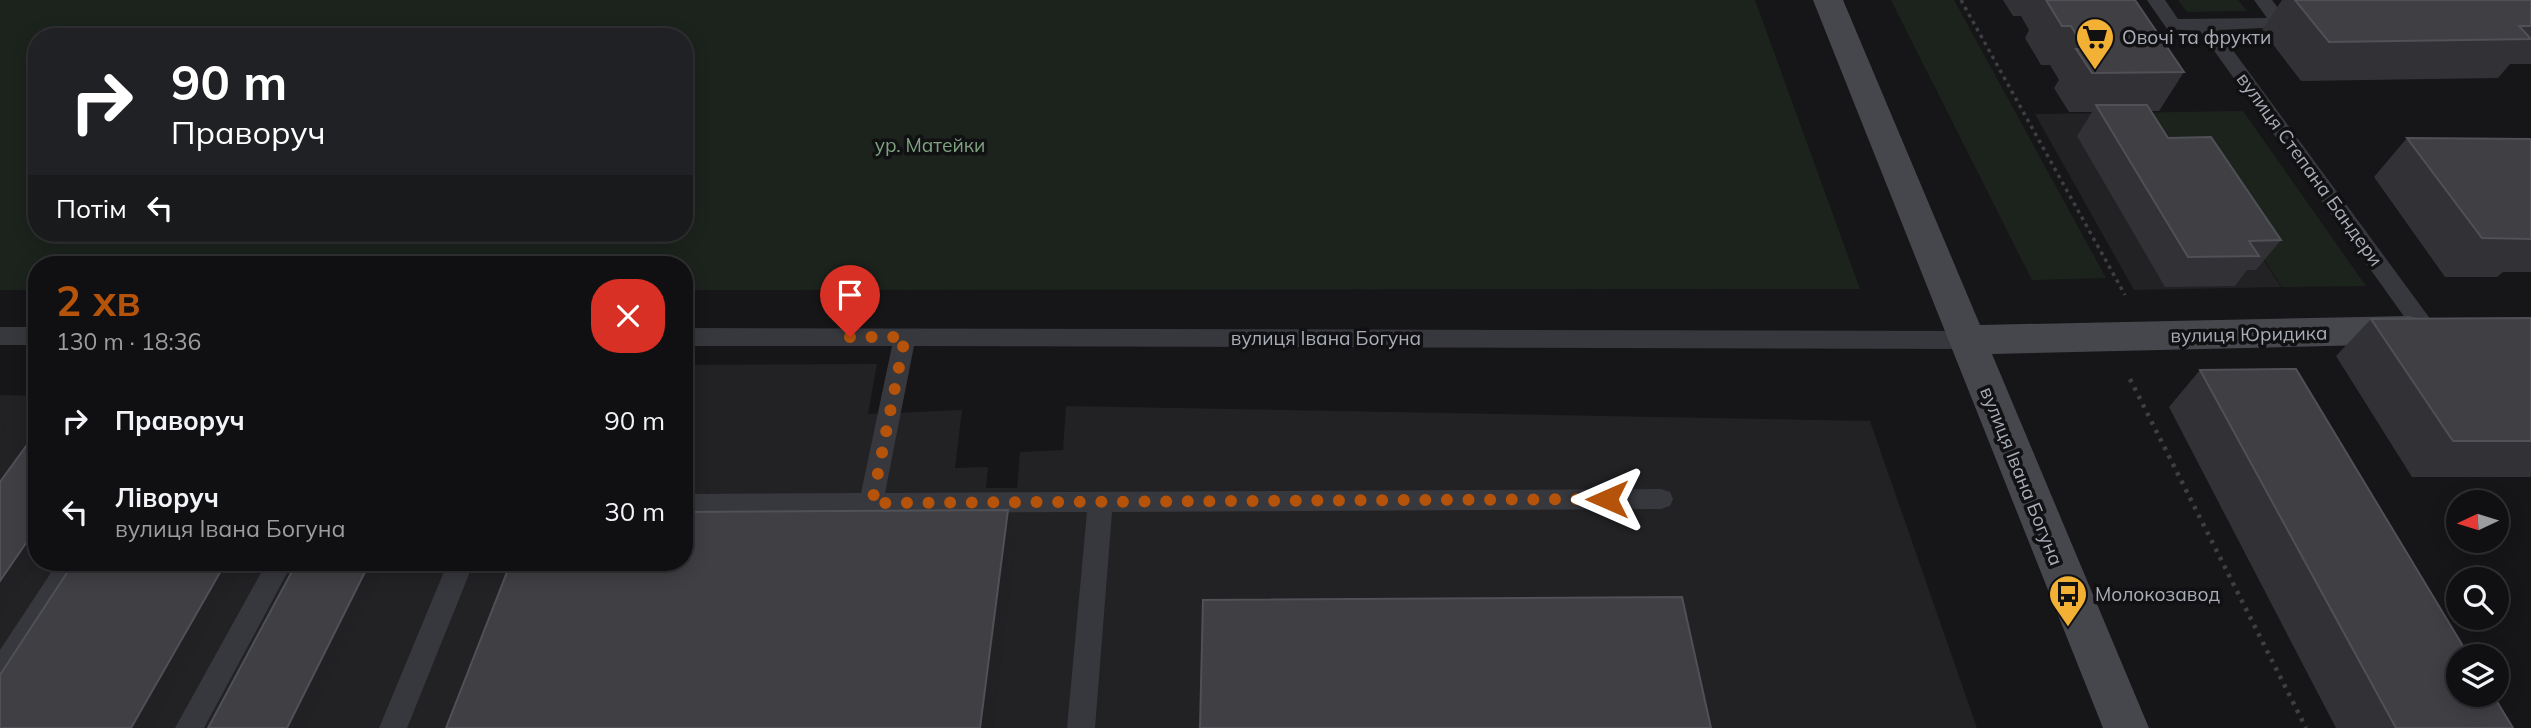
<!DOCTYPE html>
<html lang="uk">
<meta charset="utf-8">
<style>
:root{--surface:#101012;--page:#19191b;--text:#f1f3f6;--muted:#9c9d9f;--line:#303032;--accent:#b45309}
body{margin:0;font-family:Mulish,sans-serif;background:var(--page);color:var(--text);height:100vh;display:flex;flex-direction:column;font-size:26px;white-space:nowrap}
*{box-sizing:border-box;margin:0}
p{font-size:23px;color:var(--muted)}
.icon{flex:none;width:38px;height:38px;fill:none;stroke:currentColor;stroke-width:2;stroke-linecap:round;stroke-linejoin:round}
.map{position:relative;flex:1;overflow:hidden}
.side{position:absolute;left:28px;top:256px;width:665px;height:315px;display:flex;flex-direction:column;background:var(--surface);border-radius:28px;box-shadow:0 4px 18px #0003,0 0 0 2px var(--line)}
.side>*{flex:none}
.banner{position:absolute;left:28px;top:28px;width:665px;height:214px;border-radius:28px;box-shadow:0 4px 18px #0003,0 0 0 2px var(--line);background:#202124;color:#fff;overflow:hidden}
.needle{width:46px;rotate:266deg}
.buttons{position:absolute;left:2446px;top:490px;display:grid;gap:14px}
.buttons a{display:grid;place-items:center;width:63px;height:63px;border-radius:50%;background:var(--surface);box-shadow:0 4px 18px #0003,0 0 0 2px var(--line);font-size:35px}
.pin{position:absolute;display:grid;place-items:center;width:60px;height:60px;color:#fff;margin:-72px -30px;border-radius:50% 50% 50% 0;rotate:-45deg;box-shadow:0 0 7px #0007}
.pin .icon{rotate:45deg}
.me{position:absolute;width:77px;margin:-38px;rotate:270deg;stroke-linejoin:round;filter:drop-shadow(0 0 5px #0008)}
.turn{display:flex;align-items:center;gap:24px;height:147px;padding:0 28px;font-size:32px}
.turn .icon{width:91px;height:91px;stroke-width:2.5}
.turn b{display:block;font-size:49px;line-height:60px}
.then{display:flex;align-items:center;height:66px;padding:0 28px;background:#0003;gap:14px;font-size:26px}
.round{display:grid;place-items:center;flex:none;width:74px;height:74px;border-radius:28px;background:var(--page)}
.head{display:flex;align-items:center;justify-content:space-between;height:119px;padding:0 28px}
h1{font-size:42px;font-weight:700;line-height:52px;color:var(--accent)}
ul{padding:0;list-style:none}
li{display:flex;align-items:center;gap:21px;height:91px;padding:0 28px}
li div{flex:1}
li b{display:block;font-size:26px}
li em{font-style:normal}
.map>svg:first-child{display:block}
.built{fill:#222225}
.green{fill:#1c231d;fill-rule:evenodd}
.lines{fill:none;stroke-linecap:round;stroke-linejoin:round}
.path-far1{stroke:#3d3f44;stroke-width:3.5;stroke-dasharray:3.5 4.5;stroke-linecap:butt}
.path{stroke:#3d3f44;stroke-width:4.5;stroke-dasharray:3.5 6;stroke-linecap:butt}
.lane{fill:#37383d;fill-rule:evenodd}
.secondary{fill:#45474d;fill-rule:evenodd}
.wall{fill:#323236}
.shaded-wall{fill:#212124}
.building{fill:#3f3f44;stroke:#4f5156;stroke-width:2}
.route{stroke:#b45309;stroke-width:12;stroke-dasharray:0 21.6}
.labels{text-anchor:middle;stroke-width:7;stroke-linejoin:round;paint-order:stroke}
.poi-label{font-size:19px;fill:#a8adb8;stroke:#111113;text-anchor:start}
.park-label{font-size:19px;fill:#7fa381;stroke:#111113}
.street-label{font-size:19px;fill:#a8adb8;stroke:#111113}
</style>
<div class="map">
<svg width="2531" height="728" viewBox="0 0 2531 728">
<rect width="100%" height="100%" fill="#161618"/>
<path class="built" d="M2118,113l77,42 86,132 -147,3 -99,-176z
M877,364l-9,50 94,-4 -7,58 33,-1 -2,21h31l3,-36 43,-2 3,-44 804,15 107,307h-1977v-333l37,1v166h647v-197z"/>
<path class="green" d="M0,0h1755l105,289 -1176,1v-26h-647v26h-37zM37,37h647v196h-647z
M1891,0h63l152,278 -74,2z
M2178,0h60l9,11 -60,1z
M2243,111l123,175 -84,1 -52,-80 -112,-94z"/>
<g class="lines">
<path class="path-far1" d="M1961,0l164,295"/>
<path class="path" d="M2130,379l176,349"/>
<path class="lane" d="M2147,0h18l13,19 89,-1 -13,-18h18l18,23 -3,4 -69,3 216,294 3,6 -3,6 -8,2 -8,-2 -218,-305 -33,-2z
M0,327h37v18h-37z
M684,328l1283,3 8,3 3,6 -3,6 -8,3 -1053,-3 -29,147 776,-4 9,3 3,7 -3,7 -9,3 -549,3 -17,216h-28l20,-216 -403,2v-20l177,-1 31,-147h-208z
M58,562h27l-76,120 -9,3v-35z
M267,562h26l-89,166h-29z
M448,562h26l-67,166h-28z"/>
<path class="secondary" d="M1813,0h30l137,325 430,-9 13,4 6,10 -6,10 -13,4 -418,10 157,374h-46z"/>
</g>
<path class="wall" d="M2003,0h132l49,72 -25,39h-8l17,27 113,102 -25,30h-9l-12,16 -70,1 -88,-151 15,-24h-23l-15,-24 5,-8 -9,-15h-9l-16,-27 4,-8 -8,-14h-8z
M2282,0h249v64h-21l-12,14 -197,3 -39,-51z
M2407,138l124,1v133h-28l-6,5h-52l-71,-100z
M2531,318v159h-119l-76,-121 35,-37z
M2200,370l313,358h-177l-167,-321z"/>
<path class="shaded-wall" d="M0,421l7,6 -7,9z
M1008,510l8,32 -23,186h-13z
M37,527v34l-37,55v-35z
M226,562h19l-93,166h-21z
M370,562h16l-81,166h-18z"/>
<path class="building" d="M2046,0h89l49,72 -92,1 -16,-24h9l-14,-23h-9z
M2295,0h236v26h-12l12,13 -202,3z
M2096,105h51l21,33 43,-1 70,103 -32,1 10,15 -71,1z
M2407,138l124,1v100l-49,-1z
M2531,318v123h-78l-82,-122z
M2296,369l173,287h-10v39h34l20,33h-117l-196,-358z
M37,431v96l-37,54v-99z
M1008,510l-28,218h-534l65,-166h173v-50z
M74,562h152l-95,166h-131v-53z
M297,562h73l-83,166h-79z
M1682,597l29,131h-511l3,-128z"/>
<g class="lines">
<path class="route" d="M850,337h55l-33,166 735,-4"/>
</g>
<defs>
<symbol id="supermarket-pin" viewBox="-11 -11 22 30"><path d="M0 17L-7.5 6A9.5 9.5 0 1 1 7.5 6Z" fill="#f2b134" stroke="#111113"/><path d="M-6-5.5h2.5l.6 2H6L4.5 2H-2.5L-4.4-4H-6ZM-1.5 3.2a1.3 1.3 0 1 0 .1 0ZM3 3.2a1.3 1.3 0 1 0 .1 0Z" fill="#111"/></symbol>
<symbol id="bus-pin" viewBox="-11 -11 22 30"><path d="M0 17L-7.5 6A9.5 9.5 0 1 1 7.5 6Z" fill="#f2b134" stroke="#111113"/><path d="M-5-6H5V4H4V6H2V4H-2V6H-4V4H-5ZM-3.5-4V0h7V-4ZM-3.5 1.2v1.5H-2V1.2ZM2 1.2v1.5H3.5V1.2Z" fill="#111"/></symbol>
</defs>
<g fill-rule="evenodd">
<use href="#supermarket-pin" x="2073" y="15" width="44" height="60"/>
<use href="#bus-pin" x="2046" y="572" width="44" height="60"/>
</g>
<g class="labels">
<g class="poi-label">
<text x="2122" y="44">Овочі та фрукти</text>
<text x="2095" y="601">Молокозавод</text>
</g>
<g class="park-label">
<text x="930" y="152">ур. Матейки</text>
</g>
<g class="street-label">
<text transform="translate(2310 169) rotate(54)" y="7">вулиця Степана Бандери</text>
<text transform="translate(2249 334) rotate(-1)" y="7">вулиця Юридика</text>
<text x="1326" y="345">вулиця Івана Богуна</text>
<text transform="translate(2022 476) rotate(68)" y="7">вулиця Івана Богуна</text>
</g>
</g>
</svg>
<div class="buttons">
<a><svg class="needle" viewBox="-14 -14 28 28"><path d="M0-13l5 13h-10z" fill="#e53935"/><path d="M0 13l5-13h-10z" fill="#9c9d9f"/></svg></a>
<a><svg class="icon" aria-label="search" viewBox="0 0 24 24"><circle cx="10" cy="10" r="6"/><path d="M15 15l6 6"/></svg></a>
<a><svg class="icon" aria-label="layers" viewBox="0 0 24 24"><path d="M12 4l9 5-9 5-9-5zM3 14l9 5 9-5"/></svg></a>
</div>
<div class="pin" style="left:850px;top:337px;background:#d93025"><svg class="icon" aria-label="arrive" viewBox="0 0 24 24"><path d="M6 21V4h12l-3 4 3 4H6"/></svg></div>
<svg class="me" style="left:1607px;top:499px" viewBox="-20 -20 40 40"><path d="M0-17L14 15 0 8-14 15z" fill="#b45309" stroke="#fff" stroke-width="4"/></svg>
<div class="banner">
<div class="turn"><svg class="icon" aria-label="right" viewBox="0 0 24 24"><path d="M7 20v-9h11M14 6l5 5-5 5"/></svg><div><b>90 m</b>Праворуч</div></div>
<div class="then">Потім<svg class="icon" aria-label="left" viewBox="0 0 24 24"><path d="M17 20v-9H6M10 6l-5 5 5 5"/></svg></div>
</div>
<section class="side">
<div class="head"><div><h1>2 хв</h1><p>130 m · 18:36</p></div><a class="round" style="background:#d93025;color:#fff"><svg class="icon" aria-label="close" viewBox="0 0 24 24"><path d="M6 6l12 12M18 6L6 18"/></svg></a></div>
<ul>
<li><svg class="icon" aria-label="right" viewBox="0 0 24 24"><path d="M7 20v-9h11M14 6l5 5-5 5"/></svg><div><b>Праворуч</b></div><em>90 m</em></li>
<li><svg class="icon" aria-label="left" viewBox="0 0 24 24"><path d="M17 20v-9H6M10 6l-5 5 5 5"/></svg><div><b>Ліворуч</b><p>вулиця Івана Богуна</p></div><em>30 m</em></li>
</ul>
</section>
</div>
